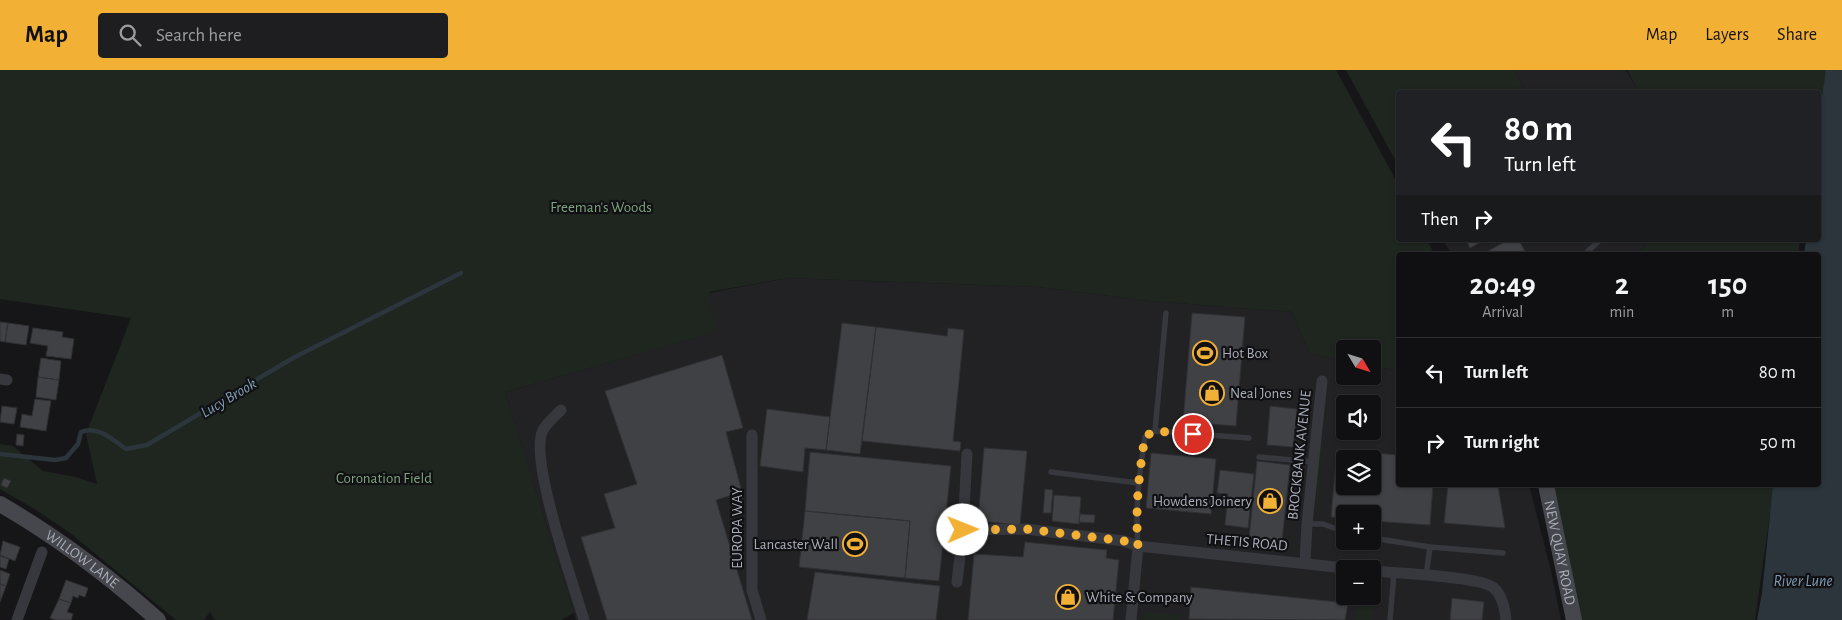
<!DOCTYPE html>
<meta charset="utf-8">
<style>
:root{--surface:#101012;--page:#1e1e20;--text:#f1f3f6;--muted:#9c9d9f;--line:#303032;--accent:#f2b134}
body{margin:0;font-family:"Alegreya Sans",sans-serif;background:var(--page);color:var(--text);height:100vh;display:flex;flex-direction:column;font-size:19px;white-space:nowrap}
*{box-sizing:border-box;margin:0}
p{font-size:16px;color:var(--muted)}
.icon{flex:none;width:28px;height:28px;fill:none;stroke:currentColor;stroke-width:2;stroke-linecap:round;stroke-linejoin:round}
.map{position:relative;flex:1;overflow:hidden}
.details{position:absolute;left:1396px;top:182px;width:425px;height:235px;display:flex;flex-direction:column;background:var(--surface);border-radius:5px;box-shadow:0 1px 4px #0004,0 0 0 1px var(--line)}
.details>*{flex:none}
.banner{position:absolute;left:1396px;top:20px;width:425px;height:152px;border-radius:5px;box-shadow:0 1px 4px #0004,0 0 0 1px var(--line);background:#202124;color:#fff;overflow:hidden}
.needle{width:32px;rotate:128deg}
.tools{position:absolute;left:1336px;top:270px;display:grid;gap:10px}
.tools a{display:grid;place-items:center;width:45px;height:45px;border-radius:5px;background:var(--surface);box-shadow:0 1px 4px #0004,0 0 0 1px var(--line);font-size:25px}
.pin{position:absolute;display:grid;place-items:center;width:42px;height:42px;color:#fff;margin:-21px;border:2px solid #fff;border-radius:50%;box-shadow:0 1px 5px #0007}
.me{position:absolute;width:55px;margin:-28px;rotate:89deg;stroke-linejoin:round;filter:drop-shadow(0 0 4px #0008)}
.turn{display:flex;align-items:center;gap:18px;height:105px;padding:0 25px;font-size:22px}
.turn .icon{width:65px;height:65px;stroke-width:2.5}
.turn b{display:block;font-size:35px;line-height:42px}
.then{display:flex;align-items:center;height:48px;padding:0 25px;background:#0003;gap:10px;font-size:19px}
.eta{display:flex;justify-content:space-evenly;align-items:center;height:85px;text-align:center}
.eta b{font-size:30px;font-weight:700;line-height:35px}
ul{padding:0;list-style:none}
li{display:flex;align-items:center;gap:15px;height:70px;padding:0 25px;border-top:1px solid var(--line)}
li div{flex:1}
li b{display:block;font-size:19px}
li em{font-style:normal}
header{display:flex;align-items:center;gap:30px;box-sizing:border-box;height:70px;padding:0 25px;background:var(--accent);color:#111}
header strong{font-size:24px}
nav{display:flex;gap:28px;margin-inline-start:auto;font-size:18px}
.search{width:350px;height:45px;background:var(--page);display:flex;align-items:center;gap:12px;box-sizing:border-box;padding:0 18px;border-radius:5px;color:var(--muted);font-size:19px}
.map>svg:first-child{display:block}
.built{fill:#222225;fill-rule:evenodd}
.green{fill:#1e261f}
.water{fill:#2c353c}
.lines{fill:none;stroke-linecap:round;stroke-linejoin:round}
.stream{stroke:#2c353c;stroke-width:4.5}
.building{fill:#404145;stroke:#303034;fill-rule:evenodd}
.lane{stroke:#37383d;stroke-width:5.5}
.street{stroke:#37383d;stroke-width:11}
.secondary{stroke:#45474d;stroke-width:16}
.route{stroke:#f2b134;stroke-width:9;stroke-dasharray:0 16.2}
.labels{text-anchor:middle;stroke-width:4.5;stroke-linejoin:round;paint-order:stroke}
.park-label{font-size:15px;fill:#7fa381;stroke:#111113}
.poi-label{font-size:15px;fill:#a8adb8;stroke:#111113;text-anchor:start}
.street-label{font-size:15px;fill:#a8adb8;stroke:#111113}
.water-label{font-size:16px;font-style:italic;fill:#7f9bb3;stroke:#111113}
</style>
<header>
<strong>Map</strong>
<div class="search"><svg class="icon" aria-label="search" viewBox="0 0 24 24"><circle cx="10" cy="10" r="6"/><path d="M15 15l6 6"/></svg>Search here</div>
<nav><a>Map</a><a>Layers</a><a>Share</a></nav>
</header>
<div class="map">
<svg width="1842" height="550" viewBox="0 0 1842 550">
<rect width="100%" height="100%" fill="#161618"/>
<path class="built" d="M1515,0h111l13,22h-114z
M1443,170h205l-4,8 -8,7h-184z
M788,208l251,9 111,14 142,11 18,42 35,7v15h27l1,-10 26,5v114h130l22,86 10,49h-985l-71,-228 209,-60 -5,-39zM1345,334h27v27h-27zM1345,389h27v27h-27zM1345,444h27v27h-27zM1345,499h27v27h-27z"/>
<path class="green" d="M0,0h1336l63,116v54h28l8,15h-36v116l-26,-5 -1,-17h-27v12l-35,-7 -18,-42 -142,-11 -111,-14 -251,-9 -79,14 6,40 -210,60 69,221 -13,7h-346l-5,-8 -6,8h-28l-106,-87 -37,-25 -33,-19v-45l13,2 30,25 33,6 21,7 -11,-50 45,-116 -131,-19z
M1346,0h169l10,22h-126v75z
M1627,0h201l-9,63v-41h-180z
M1648,170h152l-2,15h-162l8,-7z
M1324,374l-7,72 -2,-4 5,-63z
M1551,415h223l-19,135h-177z
M1357,536l17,1 -1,13h-18z
M1143,542l38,3v5h-39z"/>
<path class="water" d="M1826,0h16v550h-85l5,-27 11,-108h46v-230h-15l2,-15h13v-123z"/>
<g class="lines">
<path class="stream" d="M0,384l55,6 11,-2 12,-14 3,-12c17,-7 32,8 45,17l21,-4 146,-87 168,-85"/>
</g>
<path class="building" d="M1466,170h19l-15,8z
M1508,170h11l8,15h-46z
M1192,243l53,4 -9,109 -53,-4z
M0,252l8,1 -3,19 -5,-1z
M8,253l21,3 -3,19 -21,-3z
M842,253l34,4 -16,127 -34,-4z
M876,257l71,9 1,-8 16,2 -11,111 8,1 -1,9 -98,-10z
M33,258l30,4 -1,5 12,2 -3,20 -25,-3 2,-10 -18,-3z
M722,285l21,73 -17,4 16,60 -26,8 36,120h-145l-26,-83 34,-9 -11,-34 33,-10 -32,-93z
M41,288l20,3 -2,19 -21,-3z
M38,307l21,3 -3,20 -20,-3z
M35,329l16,2 -5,30 -26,-4 2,-13 10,2z
M2,336l15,2 -3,16 -14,-2z
M1270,336l27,3 -4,38 -26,-2z
M767,339l63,8 -4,33 -21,-2 -2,24 -43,-6z
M17,364l7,1 -1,11 -7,-1z
M984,378l43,3 -7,74 -42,-4z
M1337,380l62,5v30h34l-3,40 -58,-4v-7h-27v4l-14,-1zM1345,389h27v27h-27z
M810,382l141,14 -12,115 -34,-3 5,-57 -105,-10z
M1151,383l65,6 -5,55 -65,-6z
M1257,391l33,4 -8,76 -33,-3z
M1220,400l34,4 -6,54 -23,-3 3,-31 -11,-1z
M4,408l7,3 -4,7 -6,-3z
M1448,415h50l7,43 -61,-5z
M1045,419l8,1 -2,23h-8z
M1054,425l27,2 -2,27 -27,-3z
M805,441l105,10 -5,57 -106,-11z
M1080,444l15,1 -1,8 -15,-1z
M3,471l17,6 -5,14 -15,-6z
M1025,472l82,8 -1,8 13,2 -6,60h-145l6,-66 49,3z
M0,486l9,3 -3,10 -6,-2z
M0,500l10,4 -4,12 -6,-2z
M815,502l125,14 -4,34h-129z
M66,510l22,8 -3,9 -6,-2 -1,3 -5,-2 -2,7 -12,-4z
M0,514l6,2 -6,16z
M1191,517l157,16 -3,17 -156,-1z
M1452,528l32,4 -2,18h-32z
M59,529l12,4 -4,9 6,2 -2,6h-15l-6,-2z"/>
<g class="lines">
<path class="lane" d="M1584,185l16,-15
M1155,361l11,-118
M1259,387l55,5
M1051,402l87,11
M1307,454h16l22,8
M1372,468l58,9
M1138,476c-3,-38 1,-72 7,-109l10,-6 94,7
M1426,506l4,-29 73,6
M1390,550l4,-47"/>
<path class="street" d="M0,309l7,1
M561,340c-6,6 -14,13 -18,20 -15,27 31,156 41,190
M752,365v155l9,30
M963,460l63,-1 98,12 14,5 216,23
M1305,492l2,-38 15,-143
M1372,501c23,2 108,5 122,17 8,7 11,22 12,32
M957,512l6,-52 4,-76
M17,550l25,-68
M1131,550l7,-74"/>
<g class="secondary">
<path id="s1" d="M1546,415l28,135"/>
<path id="s2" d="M0,434c57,33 109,72 158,116"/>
</g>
</g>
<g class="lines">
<path class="route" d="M963,460l63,-1 98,12 14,5c-3,-37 1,-72 7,-110l11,-5 37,3"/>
</g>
<defs>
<symbol id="stadium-ring" viewBox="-11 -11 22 22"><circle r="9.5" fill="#111113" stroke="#f2b134" stroke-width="1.5"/><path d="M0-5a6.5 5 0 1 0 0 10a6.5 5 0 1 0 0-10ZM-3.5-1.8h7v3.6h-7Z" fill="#f2b134"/></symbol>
<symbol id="shop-ring" viewBox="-11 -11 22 22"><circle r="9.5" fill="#111113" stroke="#f2b134" stroke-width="1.5"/><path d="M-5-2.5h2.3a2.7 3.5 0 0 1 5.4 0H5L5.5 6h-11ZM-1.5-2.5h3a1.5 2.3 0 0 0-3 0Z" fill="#f2b134"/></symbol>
</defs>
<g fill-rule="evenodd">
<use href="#stadium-ring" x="1191" y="269" width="28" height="28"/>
<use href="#shop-ring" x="1198" y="309" width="28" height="28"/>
<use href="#shop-ring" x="1256" y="417" width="28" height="28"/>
<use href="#stadium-ring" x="841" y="460" width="28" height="28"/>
<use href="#shop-ring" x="1054" y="513" width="28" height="28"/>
</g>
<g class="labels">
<g class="park-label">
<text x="601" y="142">Freeman's Woods</text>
<text x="384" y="413">Coronation Field</text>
</g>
<g class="poi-label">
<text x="1222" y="288">Hot Box</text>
<text x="1230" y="328">Neal Jones</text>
<text x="1252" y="436" text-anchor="end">Howdens Joinery</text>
<text x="838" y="479" text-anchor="end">Lancaster Wall</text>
<text x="1086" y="532">White &amp; Company</text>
</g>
<g class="street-label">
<text transform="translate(1299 385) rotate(-84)" y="5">BROCKBANK AVENUE</text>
<text transform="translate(737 458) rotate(-90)" y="5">EUROPA WAY</text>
<text transform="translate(1247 472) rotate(5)" y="5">THETIS ROAD</text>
<text dy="5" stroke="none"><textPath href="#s1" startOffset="69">NEW QUAY ROAD</textPath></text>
<text dy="5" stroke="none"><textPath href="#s2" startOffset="99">WILLOW LANE</textPath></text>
</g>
<g class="water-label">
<text transform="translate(228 327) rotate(-31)" y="6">Lucy Brook</text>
<text x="1803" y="516">River Lune</text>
</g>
</g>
</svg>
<div class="tools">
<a><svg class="needle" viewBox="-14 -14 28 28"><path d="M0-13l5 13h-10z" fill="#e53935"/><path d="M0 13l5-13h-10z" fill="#9c9d9f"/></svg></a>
<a><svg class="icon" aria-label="sound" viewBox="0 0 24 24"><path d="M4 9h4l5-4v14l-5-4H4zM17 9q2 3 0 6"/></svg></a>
<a><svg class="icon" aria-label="layers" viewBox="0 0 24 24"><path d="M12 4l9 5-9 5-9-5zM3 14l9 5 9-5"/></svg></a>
<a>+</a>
<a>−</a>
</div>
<div class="pin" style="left:1193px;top:364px;background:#d93025"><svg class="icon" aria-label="arrive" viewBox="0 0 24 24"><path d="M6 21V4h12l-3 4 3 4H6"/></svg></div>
<svg class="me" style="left:963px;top:460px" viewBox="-20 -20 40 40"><circle r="19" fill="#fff"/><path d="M0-13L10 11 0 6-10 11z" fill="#f2b134"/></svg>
<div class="banner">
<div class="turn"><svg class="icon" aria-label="left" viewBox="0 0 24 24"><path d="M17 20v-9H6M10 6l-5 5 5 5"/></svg><div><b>80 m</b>Turn left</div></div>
<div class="then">Then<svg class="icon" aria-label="right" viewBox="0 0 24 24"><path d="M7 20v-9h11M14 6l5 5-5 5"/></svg></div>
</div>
<section class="details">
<div class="eta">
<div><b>20:49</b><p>Arrival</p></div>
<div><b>2</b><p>min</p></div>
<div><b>150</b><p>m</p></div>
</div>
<ul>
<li><svg class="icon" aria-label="left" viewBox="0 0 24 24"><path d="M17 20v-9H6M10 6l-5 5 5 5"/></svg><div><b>Turn left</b></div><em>80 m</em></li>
<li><svg class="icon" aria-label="right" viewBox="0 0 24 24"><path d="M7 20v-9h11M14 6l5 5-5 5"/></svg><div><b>Turn right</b></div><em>50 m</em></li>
</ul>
</section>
</div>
